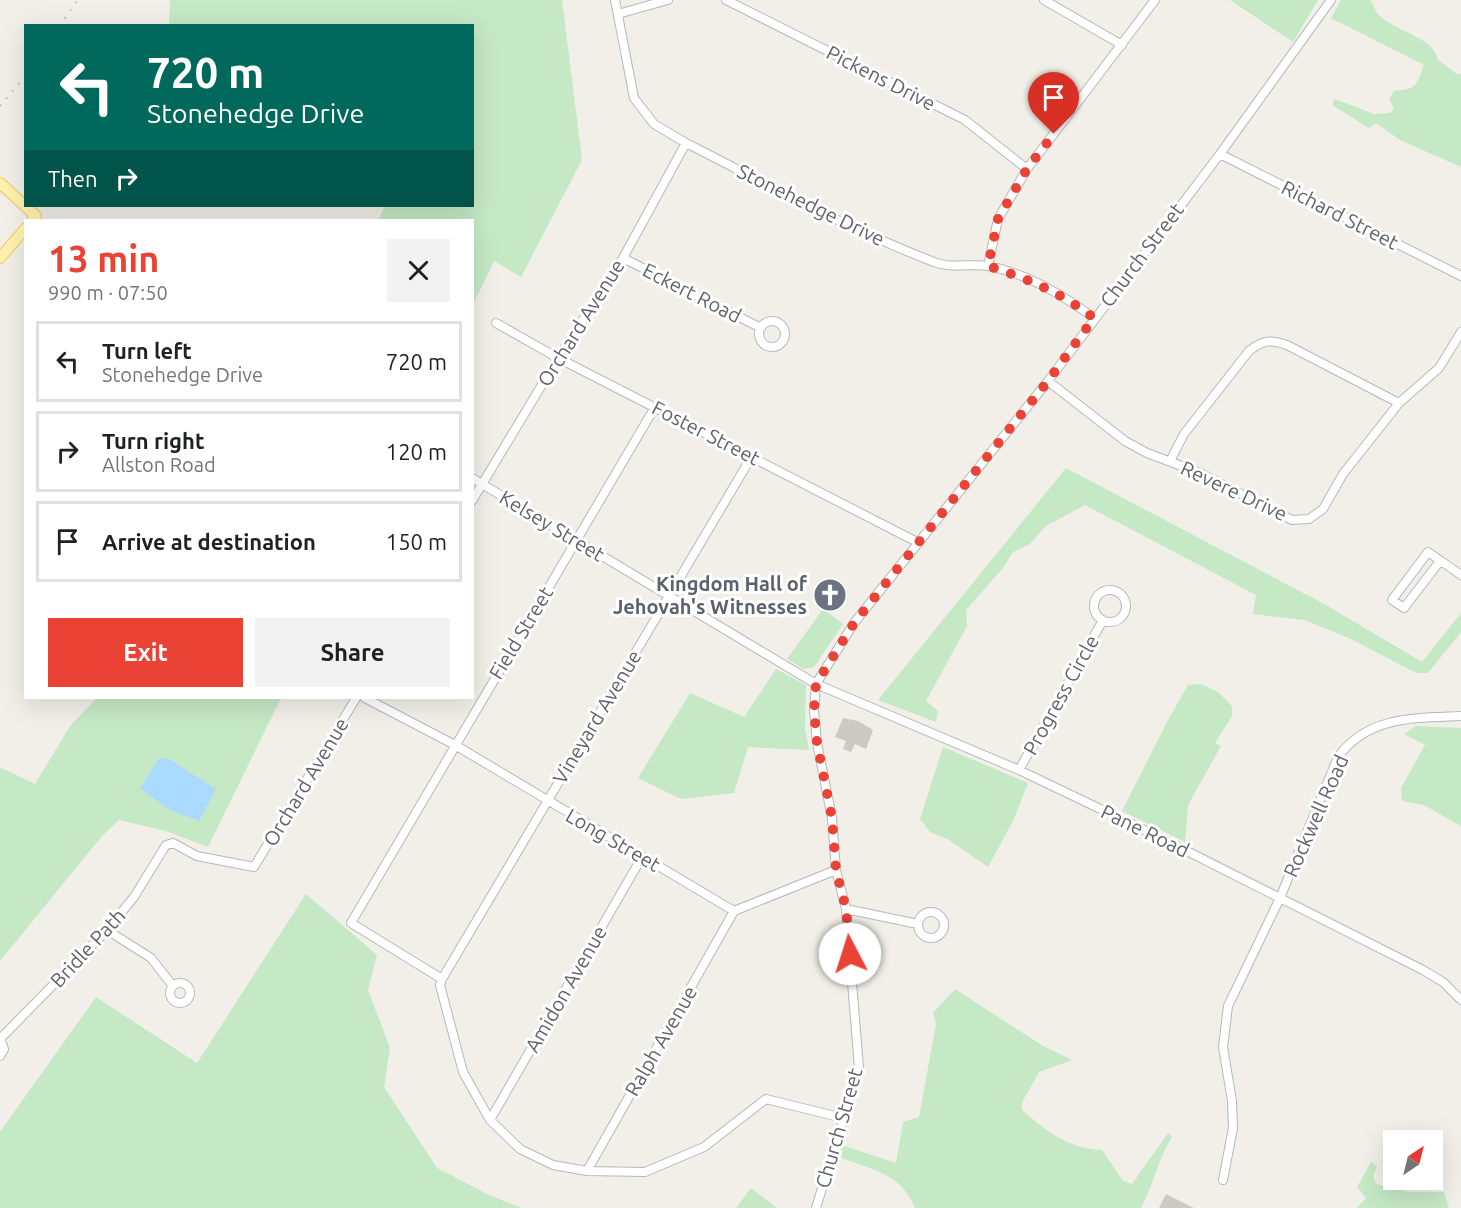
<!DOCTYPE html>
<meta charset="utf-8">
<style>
:root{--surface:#fff;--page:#f2f2f2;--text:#202124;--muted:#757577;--line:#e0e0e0;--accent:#ea4335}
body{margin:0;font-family:Ubuntu,sans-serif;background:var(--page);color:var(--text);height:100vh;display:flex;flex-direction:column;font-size:22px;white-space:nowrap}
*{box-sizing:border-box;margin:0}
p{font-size:20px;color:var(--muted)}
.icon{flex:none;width:33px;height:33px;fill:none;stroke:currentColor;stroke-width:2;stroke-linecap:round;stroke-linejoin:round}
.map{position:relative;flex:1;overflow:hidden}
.side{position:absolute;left:24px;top:219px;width:450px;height:480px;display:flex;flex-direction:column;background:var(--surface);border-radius:0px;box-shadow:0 6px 24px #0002}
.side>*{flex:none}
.guide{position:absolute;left:24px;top:24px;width:450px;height:183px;border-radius:0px;box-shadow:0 6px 24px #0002;background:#00695c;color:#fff;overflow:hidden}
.needle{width:39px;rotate:35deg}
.buttons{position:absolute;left:1383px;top:1130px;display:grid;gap:12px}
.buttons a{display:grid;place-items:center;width:60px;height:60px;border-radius:0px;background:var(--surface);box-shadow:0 6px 24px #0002;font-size:30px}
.pin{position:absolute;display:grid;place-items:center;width:51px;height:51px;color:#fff;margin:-62px -26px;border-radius:50% 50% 50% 0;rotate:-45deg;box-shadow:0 0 6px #0007}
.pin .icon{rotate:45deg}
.me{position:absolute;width:66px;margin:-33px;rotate:355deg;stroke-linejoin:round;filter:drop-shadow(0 0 4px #0008)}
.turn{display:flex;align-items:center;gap:21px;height:126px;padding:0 24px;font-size:27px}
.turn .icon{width:78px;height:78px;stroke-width:2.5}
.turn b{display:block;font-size:42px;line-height:51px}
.then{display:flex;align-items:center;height:57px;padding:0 24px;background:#0003;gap:12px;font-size:22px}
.round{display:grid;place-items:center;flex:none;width:63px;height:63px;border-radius:0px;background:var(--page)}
.headline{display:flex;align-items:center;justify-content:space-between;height:102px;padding:0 24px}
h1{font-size:36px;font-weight:700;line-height:45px;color:var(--accent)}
.cta{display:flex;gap:12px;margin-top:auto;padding:12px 24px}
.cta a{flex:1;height:69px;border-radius:0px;background:var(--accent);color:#fff;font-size:24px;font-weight:700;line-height:69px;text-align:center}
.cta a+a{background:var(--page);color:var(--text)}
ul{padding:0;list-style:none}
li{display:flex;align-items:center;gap:18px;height:81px;margin:0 12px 9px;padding:0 12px;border:3px solid var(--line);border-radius:0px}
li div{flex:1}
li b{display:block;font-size:22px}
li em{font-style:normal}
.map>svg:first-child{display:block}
.green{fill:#c5e8c5}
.water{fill:#aadaff}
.building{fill:#cccac5}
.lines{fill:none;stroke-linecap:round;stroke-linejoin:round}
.minor-casing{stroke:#b5b8bc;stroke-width:10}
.major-casing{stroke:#f2c960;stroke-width:12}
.minor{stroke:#fff;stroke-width:8}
.major{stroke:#fff2af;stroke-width:10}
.rail{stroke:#b6b7b8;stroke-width:2;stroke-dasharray:1.5 8;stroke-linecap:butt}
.route{stroke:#ea4335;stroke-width:10;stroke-dasharray:0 18}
.labels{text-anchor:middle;stroke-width:6;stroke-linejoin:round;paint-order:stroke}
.street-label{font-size:20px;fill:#5f6368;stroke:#fff}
.worship-label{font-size:20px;font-weight:bold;fill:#5b616d;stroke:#fff;text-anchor:end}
</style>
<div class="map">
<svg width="1461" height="1208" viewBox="0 0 1461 1208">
<rect width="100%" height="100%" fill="#f1efe8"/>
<path class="green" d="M170,0h392l20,160 -61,117 -27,-16 -21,44 -1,-85h-94l7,-14h87v-180l-303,-1z
M1230,0h88l-25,42z
M1341,0h29c4,5 5,12 10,16 17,16 54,21 58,44l19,14h4v93l-61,-27 -24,-17 -7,5 -37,-23 3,-6 39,15 16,-1 4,-5 -5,-9 5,-8c23,-2 22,-5 30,-26l-93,-47z
M1066,468l260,137 96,57 39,-49v19l-33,41h-12l-63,-33 -48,-20 -52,-6 3,-19 -171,-90 -39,21 -16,18 -17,8 -10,16 -37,42 1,16 -41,75 12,10 -2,11 -58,-22z
M823,609l20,15 -29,43 -10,2 -17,-10z
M776,669l30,16 -1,44 4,21 -61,-3 -14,46 -53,6 -43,-21 52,-85 54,24z
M1201,684l17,8 14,14v10l-17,27 6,3 -33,59 -3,37 -63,-31 45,-89 21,-37z
M97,698h184l-73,149 -42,-16 -47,-11 -17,16 -102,125v-194l35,17 35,-58z
M1416,726l45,2v98l-37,-21 -22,-4 -1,-13 24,-43 -21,-11z
M943,747l85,36 -15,38 -25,46 -39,-27 -19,-8 -10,-13z
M306,894l71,61 -9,35 22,58 -6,39 53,81 54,28 31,12h-522v-76l96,-135 101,66z
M955,989l88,57 29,14 -33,12 -17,30v8c24,21 47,39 80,40l21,31 9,3 36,-51 4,4c-15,24 -18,47 -31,71h-226c-14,-35 -43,-38 -76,-51l2,-12 55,18 7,-41 16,-5 17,-93 -3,-11z
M1371,1162l6,4 -4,10 3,8 33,8h35l5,16h-92l9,-10 -9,-11z
M751,1188l26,20h-41z"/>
<path class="water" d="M159,758l10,1 47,30 -17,32 -31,-12 -28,-21z"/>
<path class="building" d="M823,582l22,12 -8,14 -22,-13z
M843,718l15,3 15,9 -7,19 -11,-5 -4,8 -8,-3 3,-8 -11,-4z
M1166,1194l28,14h-35z"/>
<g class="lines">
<defs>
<path id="minor" d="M615,0l19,98 20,26 32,19c81,41 162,86 248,119 17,7 36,1 54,4 39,7 75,29 106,52
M726,0l239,120 62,49
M1044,0l78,45
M618,14l50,-14
M1220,154l241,122
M623,258l138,70
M988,266l10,-47 29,-50 128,-169
M759 334a13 13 0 1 1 26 0a13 13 0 1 1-26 0Z
M496,323l62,35 359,184
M1048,381l77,60 22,12 53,20 92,47 17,-1 14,-10 20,-35 56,-71 40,-35 22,-36
M655,407l-304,516 91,56 -2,6 23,87 27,48 30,29 33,16 34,6 58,1 59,-25 62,-48 77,19
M1170,461l14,-27 65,-83c14,-11 21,-12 38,-6l112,58
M472,478l344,206 203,86 142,68 262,132 20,12 18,18
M472,501l86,-143 65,-100 63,-115
M1440,561l-36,47 -12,-8 36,-48 33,23
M1094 606a16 16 0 1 1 32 0a16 16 0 1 1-32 0Z
M365,698l90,47 279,166 102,-41
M1019,770l84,-150
M846,909l72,15
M918 925a13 13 0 1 1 26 0a13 13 0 1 1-26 0Z
M107,930l44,28 22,28
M442,979l310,-523
M170 993a10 10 0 1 1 20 0a10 10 0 1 1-20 0Z
M0,1039l107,-109 27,-33 32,-52 7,-2 24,13 57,11 102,-169
M0,1039l4,10 -4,7
M490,1120l152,-263
M587,1171l147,-260
M1223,1180l10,-52 -1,-27 -9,-54 5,-41 52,-108 58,-141c30,-41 76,-39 123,-41
M816,1208l43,-140 -13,-159 -10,-39 -4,-52 -15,-75 -3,-33 2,-26 38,-61 194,-242 172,-227 111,-154"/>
<path id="major" d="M0,183l36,33 -4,4
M0,258l26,-30"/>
</defs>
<use href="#minor" class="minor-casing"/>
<use href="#major" class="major-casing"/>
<use href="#minor" class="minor"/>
<use href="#major" class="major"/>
<path class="rail" d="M59,26l19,-26
M0,106l26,-31"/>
</g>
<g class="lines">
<path class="route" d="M850,954l-4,-45 -10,-39 -4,-52 -15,-75 -3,-33 2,-26 38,-61 194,-242 46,-63c-35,-26 -65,-39 -106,-52l10,-47 29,-50 27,-35"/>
</g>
<defs>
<symbol id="church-disc" viewBox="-11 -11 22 22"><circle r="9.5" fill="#6b7280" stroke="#fff"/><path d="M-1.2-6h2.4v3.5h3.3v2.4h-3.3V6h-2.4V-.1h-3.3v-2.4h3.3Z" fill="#fff"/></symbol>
</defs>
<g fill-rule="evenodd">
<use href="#church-disc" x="811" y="576" width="38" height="38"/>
</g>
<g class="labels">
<g class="street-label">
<text transform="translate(881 78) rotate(27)" y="7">Pickens Drive</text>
<text transform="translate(811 205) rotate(26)" y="7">Stonehedge Drive</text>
<text transform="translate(1340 215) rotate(27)" y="7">Richard Street</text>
<text transform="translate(1142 255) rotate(-53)" y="7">Church Street</text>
<text transform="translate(692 293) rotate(27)" y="7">Eckert Road</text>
<text transform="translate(581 323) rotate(-58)" y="7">Orchard Avenue</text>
<text transform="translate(706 433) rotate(27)" y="7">Foster Street</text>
<text transform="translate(1234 491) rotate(25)" y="7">Revere Drive</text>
<text transform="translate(552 526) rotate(31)" y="7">Kelsey Street</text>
<text transform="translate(521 633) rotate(-59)" y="7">Field Street</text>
<text transform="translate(1061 695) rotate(-61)" y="7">Progress Circle</text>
<text transform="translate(597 717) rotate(-59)" y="7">Vineyard Avenue</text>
<text transform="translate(306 782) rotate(-59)" y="7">Orchard Avenue</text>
<text transform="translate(1316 816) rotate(-66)" y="7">Rockwell Road</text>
<text transform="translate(1145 831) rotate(26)" y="7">Pane Road</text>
<text transform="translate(613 840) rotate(30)" y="7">Long Street</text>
<text transform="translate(88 948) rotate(-47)" y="7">Bridle Path</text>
<text transform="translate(566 989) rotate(-60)" y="7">Amidon Avenue</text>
<text transform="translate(661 1041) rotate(-60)" y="7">Ralph Avenue</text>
<text transform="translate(839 1128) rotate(-74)" y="7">Church Street</text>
</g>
<g class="worship-label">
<text x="807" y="591">Kingdom Hall of<tspan x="807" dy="23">Jehovah's Witnesses</tspan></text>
</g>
</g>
</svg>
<div class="buttons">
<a><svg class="needle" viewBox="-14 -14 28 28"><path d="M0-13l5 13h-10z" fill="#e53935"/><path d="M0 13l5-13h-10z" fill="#757577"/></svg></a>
</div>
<div class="pin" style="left:1054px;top:134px;background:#d93025"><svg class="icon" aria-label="arrive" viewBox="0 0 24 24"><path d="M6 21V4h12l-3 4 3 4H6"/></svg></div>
<svg class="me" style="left:850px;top:954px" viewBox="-20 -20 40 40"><circle r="19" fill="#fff"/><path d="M0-13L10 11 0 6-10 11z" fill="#ea4335"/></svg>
<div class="guide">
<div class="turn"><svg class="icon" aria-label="left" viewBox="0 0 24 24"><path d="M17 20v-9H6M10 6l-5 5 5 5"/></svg><div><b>720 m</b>Stonehedge Drive</div></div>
<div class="then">Then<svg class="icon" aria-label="right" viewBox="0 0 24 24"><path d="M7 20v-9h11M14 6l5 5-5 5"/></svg></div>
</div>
<section class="side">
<div class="headline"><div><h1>13 min</h1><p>990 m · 07:50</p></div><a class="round"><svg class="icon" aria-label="close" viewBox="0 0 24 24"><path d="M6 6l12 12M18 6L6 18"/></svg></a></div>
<ul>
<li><svg class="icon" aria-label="left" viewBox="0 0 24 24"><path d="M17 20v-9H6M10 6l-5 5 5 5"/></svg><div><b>Turn left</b><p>Stonehedge Drive</p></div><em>720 m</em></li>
<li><svg class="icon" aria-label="right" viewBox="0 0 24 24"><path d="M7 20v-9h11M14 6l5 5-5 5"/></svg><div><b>Turn right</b><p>Allston Road</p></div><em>120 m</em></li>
<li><svg class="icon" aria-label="arrive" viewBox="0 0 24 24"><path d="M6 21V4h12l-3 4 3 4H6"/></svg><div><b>Arrive at destination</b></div><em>150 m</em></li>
</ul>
<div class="cta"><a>Exit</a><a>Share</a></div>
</section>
</div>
